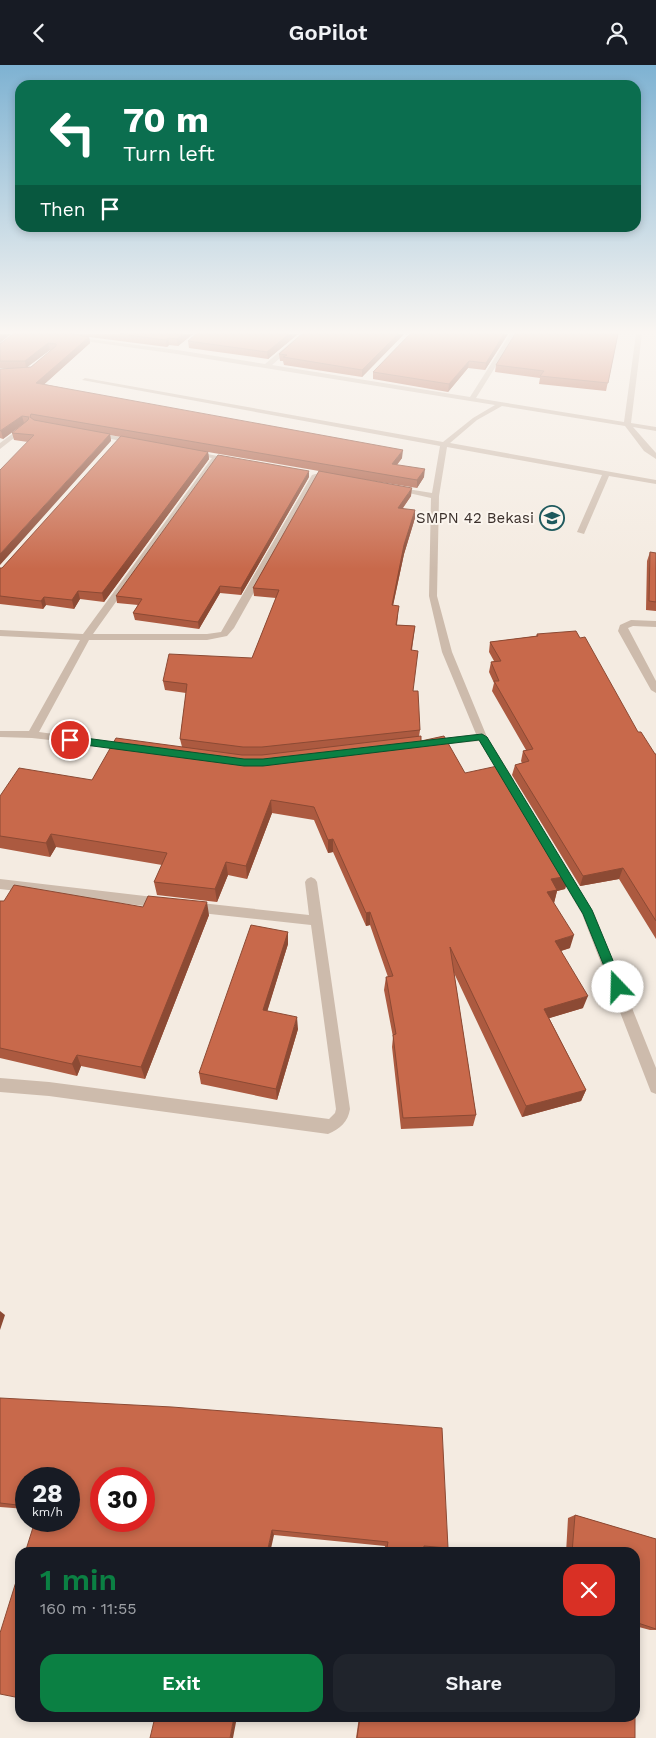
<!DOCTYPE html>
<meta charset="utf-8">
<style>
:root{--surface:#171b24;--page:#20242c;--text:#f1f3f6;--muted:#9ea1a6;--accent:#0b8043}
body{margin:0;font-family:"Work Sans",sans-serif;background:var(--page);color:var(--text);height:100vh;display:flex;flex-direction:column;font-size:19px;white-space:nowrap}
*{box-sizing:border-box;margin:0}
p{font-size:16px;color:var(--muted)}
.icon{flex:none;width:28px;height:28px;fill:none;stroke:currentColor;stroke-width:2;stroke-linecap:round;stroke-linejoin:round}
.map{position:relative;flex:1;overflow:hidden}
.sheet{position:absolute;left:15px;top:1482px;width:625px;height:175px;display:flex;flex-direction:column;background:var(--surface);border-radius:15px;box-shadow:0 2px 8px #0003}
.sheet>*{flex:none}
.banner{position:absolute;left:15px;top:15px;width:626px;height:152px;border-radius:15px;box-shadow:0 2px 8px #0003;background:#0b6e4f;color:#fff;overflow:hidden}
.speed{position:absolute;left:15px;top:1402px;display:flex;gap:10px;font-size:25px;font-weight:700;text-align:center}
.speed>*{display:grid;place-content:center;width:65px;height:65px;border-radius:50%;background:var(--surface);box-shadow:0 2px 8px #0003;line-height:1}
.speed small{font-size:12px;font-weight:400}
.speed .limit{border:8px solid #d22;background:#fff;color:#111}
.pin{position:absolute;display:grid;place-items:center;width:42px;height:42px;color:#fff;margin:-21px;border:2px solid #fff;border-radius:50%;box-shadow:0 1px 5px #0007}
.me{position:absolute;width:55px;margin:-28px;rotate:339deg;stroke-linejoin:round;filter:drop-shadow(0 0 4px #0008)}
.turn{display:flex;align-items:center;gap:18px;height:105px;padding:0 25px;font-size:22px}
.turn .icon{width:65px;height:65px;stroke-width:2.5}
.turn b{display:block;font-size:35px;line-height:42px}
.then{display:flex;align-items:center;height:48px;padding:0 25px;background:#0003;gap:10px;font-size:19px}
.round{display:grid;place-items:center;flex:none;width:52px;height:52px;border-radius:15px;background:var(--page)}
.overview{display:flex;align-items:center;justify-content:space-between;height:85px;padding:0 25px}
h1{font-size:30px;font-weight:600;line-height:38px;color:var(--accent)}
.primary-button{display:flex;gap:10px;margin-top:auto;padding:10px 25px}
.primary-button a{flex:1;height:58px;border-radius:15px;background:var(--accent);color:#fff;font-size:20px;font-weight:600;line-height:58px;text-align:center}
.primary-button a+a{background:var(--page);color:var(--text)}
header{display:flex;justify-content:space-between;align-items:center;height:65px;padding:0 25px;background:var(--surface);font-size:22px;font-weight:600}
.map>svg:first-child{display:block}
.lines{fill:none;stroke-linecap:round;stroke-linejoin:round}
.street{fill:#cdbbac;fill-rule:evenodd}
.wall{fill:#ac5a40;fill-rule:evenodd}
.shaded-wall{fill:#8c4a34}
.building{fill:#c8694b;stroke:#8c4a34;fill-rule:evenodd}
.route{fill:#0b8043;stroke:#07532c}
.labels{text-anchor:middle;stroke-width:4;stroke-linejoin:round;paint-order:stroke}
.far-poi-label{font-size:15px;fill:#3b302b;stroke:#fbf5ee;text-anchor:end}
</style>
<header><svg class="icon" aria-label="back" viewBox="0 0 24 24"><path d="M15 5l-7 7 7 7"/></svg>GoPilot<svg class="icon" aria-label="person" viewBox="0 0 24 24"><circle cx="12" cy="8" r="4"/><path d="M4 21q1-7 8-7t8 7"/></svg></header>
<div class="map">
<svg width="656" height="1673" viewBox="0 0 656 1673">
<rect width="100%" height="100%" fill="#f4ebe1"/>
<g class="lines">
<path class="street" d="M301,269h7l-36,31 198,32 40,-63h6l-40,64 148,24 12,-88h6l-11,89 25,4v4l-23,-4 23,26v6l-12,-8 -19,-25 -123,-20 -25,14 -27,23 206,37v4l-47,-8 -25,58 -7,-2 25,-57 -155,-28 -8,49 -2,100 15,56 35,85 27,43 -2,3h-8l-25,-42 -49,5 -5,-3 5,-3 46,-6 -34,-82 -13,-56 2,-98 -40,-9 4,-2 37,6 8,-47 -358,-66 3,-2 358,64 30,-24 22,-13 -318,-51 -107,-15 3,-2 104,13 88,14z
M23,361l5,1 -28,22v-6z
M95,367l40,8 4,2 -4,2 -42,-9v-2z
M188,385l49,10 -4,2 -15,-3 -125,175h114l14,-2 91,-157 7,-2 1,2 -86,153 -7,8 -20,4h-118l-50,92 88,12 4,1 1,2 -1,2 -99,-11 -32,-1v-6h29l51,-91 -80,-4v-6l83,4 129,-176 -24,-4z
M631,555l25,1v6l-23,-1 -5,2 28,53v12l-5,-3 -33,-59 2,-6z
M559,796l4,1 31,51 62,155v26l-5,-2 -2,-5 -67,-173 -29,-49z
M311,812l4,2 2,3 33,227c-2,13 -10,20 -22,25l-279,-38 -49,-4v-14l49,4 280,37 6,-6 1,-4 -25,-184 -119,-13 -4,-2 -2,-3 2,-3 4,-2 117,13 -4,-33 2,-3z
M0,814l162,19 4,2 2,3 -2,3 -4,2 -162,-19z"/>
</g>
<path class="wall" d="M13,269h180l-15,12 -9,-1 -2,2 -78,-10 1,6 -46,41 358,74 -5,7 27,12 -7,11 -56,-9 50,17 -8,12 12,10 -11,36 -11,52 5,9 -1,10 18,1 -3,24 1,41 7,39 -1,7 2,4 44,32 104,103 -4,13 -8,2 -3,12 16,45 -9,3 22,57 -34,10 37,72 -5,11 -59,16 -68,-144 22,142 -3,11 -72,3 -9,-82 1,-10 -9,-47 2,-13h2l-18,-52 -4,1 -33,-74 -5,1 -14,-33 -42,-7 -25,66 -19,-4 -11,27 -60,-7 -3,-13 8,-17 -106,-18 -6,10 -50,-9v-52l92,-16 90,-33 -2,-8 6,-46 -21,-3 -2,-9 89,-23 24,-60 -22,-2 -1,-8 66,-117 -111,-19 1,7 -105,143 -24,-3 -6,10 -28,-4 -3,4 -43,-5v-36h2l119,-131 -11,-2 1,6 -83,1 -14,-2 -2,-7 10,-8 -19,14 -3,-1v-69l11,-1h-11v-24zM50,285h2l-21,17h-4z
M298,269l-30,25 -79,-11 -1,-7z
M302,269h102l-42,43 -78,-12 -1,-4h-3l-1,-7z
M508,269l-23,36 -17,-2 -20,24 -75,-13v-7z
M618,269l-12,57 -67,-7 1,-6 -45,-6 1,-7z
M309,412l-68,118 -21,-2 -21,36 -64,-9 -2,-7 5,-8 -21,-2 -1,-7z
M650,487l6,1v58l-10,-1 1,-49z
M537,569l101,98 17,22h1v185l-37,-60 -39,7 -68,-111 3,-10 7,-2 -1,-2 2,-10 3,-1 -34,-59 2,-8 -5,-11 2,-10 3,-1 -5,-9 1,-10 46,-6z
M0,836l143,6 66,8 -64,164 -64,-13 -4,10 -77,-18z
M288,867v12l-21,67 31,18 -21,71 -76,-16 -2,-11z
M0,1333l448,150 -4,3 -21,-2v4h-39l1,-7 -111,-11 -205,-14 -43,-42v30l-26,-2z
M575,1450l81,24v91h-6l-15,-4v-73h-69l2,-35z
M359,1652h276v21h-279z"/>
<path class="shaded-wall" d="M0,269h11l-11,9z
M183,269h10l-15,12 -1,-7z
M289,269h9l-30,25 -1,-7z
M398,269h6l-42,43v-7z
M504,269h4l-23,36 1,-7z
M89,272l1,6 -52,47 -2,-7z
M168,273l1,7 -2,2 -1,-7z
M48,278l2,7 -24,18 -1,-7z
M469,296l-1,7 -20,24 1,-8z
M22,351l2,7 -21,16 -2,-8z
M110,369l1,7 -111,124v-11z
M403,385l-1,8 -11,14 1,-8z
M208,387l1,7 -105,143 -2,-9z
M425,404l-1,8 -7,11v-8z
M309,406v6l-68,118v-7z
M412,423l-1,8 -14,20 1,-8z
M415,445v8l-11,36 -13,60 1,-9 12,-60z
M220,521v7l-21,36 -1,-7z
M78,526l2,8 -6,10 -2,-9z
M44,532l2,8 -3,4 -2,-8z
M271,735l1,13 -25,66 -1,-13z
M51,769l5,13 -6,10 -4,-14z
M333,774v13l-5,1v-13z
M226,797l2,13 -11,27 -2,-13z
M623,803l-4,11 -39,7 3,-10z
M569,811l-4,13 -8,2 -3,12 -11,2 8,-26z
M207,837l2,13 -64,164 -4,-12z
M370,847v13l-4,1v-13z
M288,867v12l-24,78 -1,-12z
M574,870l-4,13 -19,6 4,-13z
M588,931l-5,12 -43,13 4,-12z
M297,952l1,12 -21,71 -1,-11z
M77,990l4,11 -4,10 -5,-12z
M586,1025l-5,11 -59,16 4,-11z
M0,1246l5,4 -5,15z
M272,1465l2,5 -4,18h-3z
M234,1652h3l-4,21h-3z"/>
<path class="building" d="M13,269h60l16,3 -53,46 367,67 -11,14 33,5 -8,11 -386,-66 -1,3 4,3 76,14 -110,120v-84l34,-35 -22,-2 16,-13 1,-3 -7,-1 -22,15v-62l31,-2 25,-21v-2l-8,-1 -23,18h-25v-17z
M120,269h63l-6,5 -9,-1 -2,2z
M196,269h93l-22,18 -79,-11z
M302,269h96l-36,36 -79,-13 4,-2 -8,-1z
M410,269h94l-18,29 -17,-2 -20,23 -76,-12z
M515,269h103l-10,49 -68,-7 4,-5 -48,-6z
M121,371l87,16 -106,141 -24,-2 -6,9 -28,-3 -3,4 -41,-5v-28h2z
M218,390l91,16 -68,117 -21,-2 -22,36 -65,-9 9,-14 -26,-3z
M319,406l93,17 -14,20 17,2 -11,35 -12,60 7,1 -3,19 19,1 -4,24 7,1 -5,40h5l2,39 -158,17h-19l-63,-8 7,-55 -24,-3 6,-27 83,4 27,-68 -26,-2z
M650,487l6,1v49l-7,-1z
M576,566l4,7 5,-1 53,95h3l14,22h1v167l-33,-53 -40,8 -68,-111 14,-4 -6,-10 10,-2 -39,-68h5l-8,-19 10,-1 -11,-19 48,-6 -1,-2z
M421,671v5l23,-5 21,37 37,-8 67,111 -18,3 6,11 -10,2 27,43 -19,6 33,55 -44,13 42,81 -60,16 -76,-159 26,168 -73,3 -10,-83 3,-1 -10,-57 7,-1 -23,-64 -4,1 -33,-74 -5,1 -14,-33 -43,-7 -25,66 -20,-4 -11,27 -61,-7 13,-29 -116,-19 -5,9 -46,-7v-40l19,-28 73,12 24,-42 126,17h20z
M14,820l129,22 5,-11 59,6 -66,165 -64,-12 -5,9 -72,-16v-147h4z
M251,860l37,7 -25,78 34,7 -21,72 -77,-16z
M0,1333l172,9 270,21 6,120 -24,-2 -1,7h-37l2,-11 -116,-12 -5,23h-242l10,-32h34v-42h-43v27l-26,-3zM101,1414h43v42h-43z
M575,1450l81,24v90l-21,-7v-69h-63z
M20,1504v129l-20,-4v-61z
M155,1652h79l-4,21h-80z
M360,1652h275v21h-278z"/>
<linearGradient id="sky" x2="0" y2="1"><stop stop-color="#7eb2d2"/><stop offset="0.53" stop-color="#faf6f2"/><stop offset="1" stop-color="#faf6f2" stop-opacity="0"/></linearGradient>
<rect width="656" height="504" fill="url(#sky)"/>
<path class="route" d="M482,669l5,3 105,173 32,77 -2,4h-8l-31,-77 -104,-174 -216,26h-19l-174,-23 -5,-3 5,-4 174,23h19z"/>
<defs>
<symbol id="school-ring" viewBox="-11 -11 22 22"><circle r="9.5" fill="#fbf5ee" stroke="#1f5a5e" stroke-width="1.5"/><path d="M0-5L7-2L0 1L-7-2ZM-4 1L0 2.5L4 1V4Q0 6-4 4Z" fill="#1f5a5e"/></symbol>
</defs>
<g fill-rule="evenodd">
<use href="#school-ring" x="538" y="439" width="28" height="28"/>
</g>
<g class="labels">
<g class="far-poi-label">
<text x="534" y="458">SMPN 42 Bekasi</text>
</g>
</g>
</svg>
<div class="speed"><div>28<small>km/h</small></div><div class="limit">30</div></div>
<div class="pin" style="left:70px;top:675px;background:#d93025"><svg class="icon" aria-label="arrive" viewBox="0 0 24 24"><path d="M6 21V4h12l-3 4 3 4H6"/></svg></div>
<svg class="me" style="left:618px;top:922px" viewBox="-20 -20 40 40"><circle r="19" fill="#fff"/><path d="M0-13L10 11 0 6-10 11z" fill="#0b8043"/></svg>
<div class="banner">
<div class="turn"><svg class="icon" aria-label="left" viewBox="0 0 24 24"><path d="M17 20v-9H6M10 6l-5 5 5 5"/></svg><div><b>70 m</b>Turn left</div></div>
<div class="then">Then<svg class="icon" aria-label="arrive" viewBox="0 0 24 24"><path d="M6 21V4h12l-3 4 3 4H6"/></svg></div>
</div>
<section class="sheet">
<div class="overview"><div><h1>1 min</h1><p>160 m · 11:55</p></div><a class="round" style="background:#d93025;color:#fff"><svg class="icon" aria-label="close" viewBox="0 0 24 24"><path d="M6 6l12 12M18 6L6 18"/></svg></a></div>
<div class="primary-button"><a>Exit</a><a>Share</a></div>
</section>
</div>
